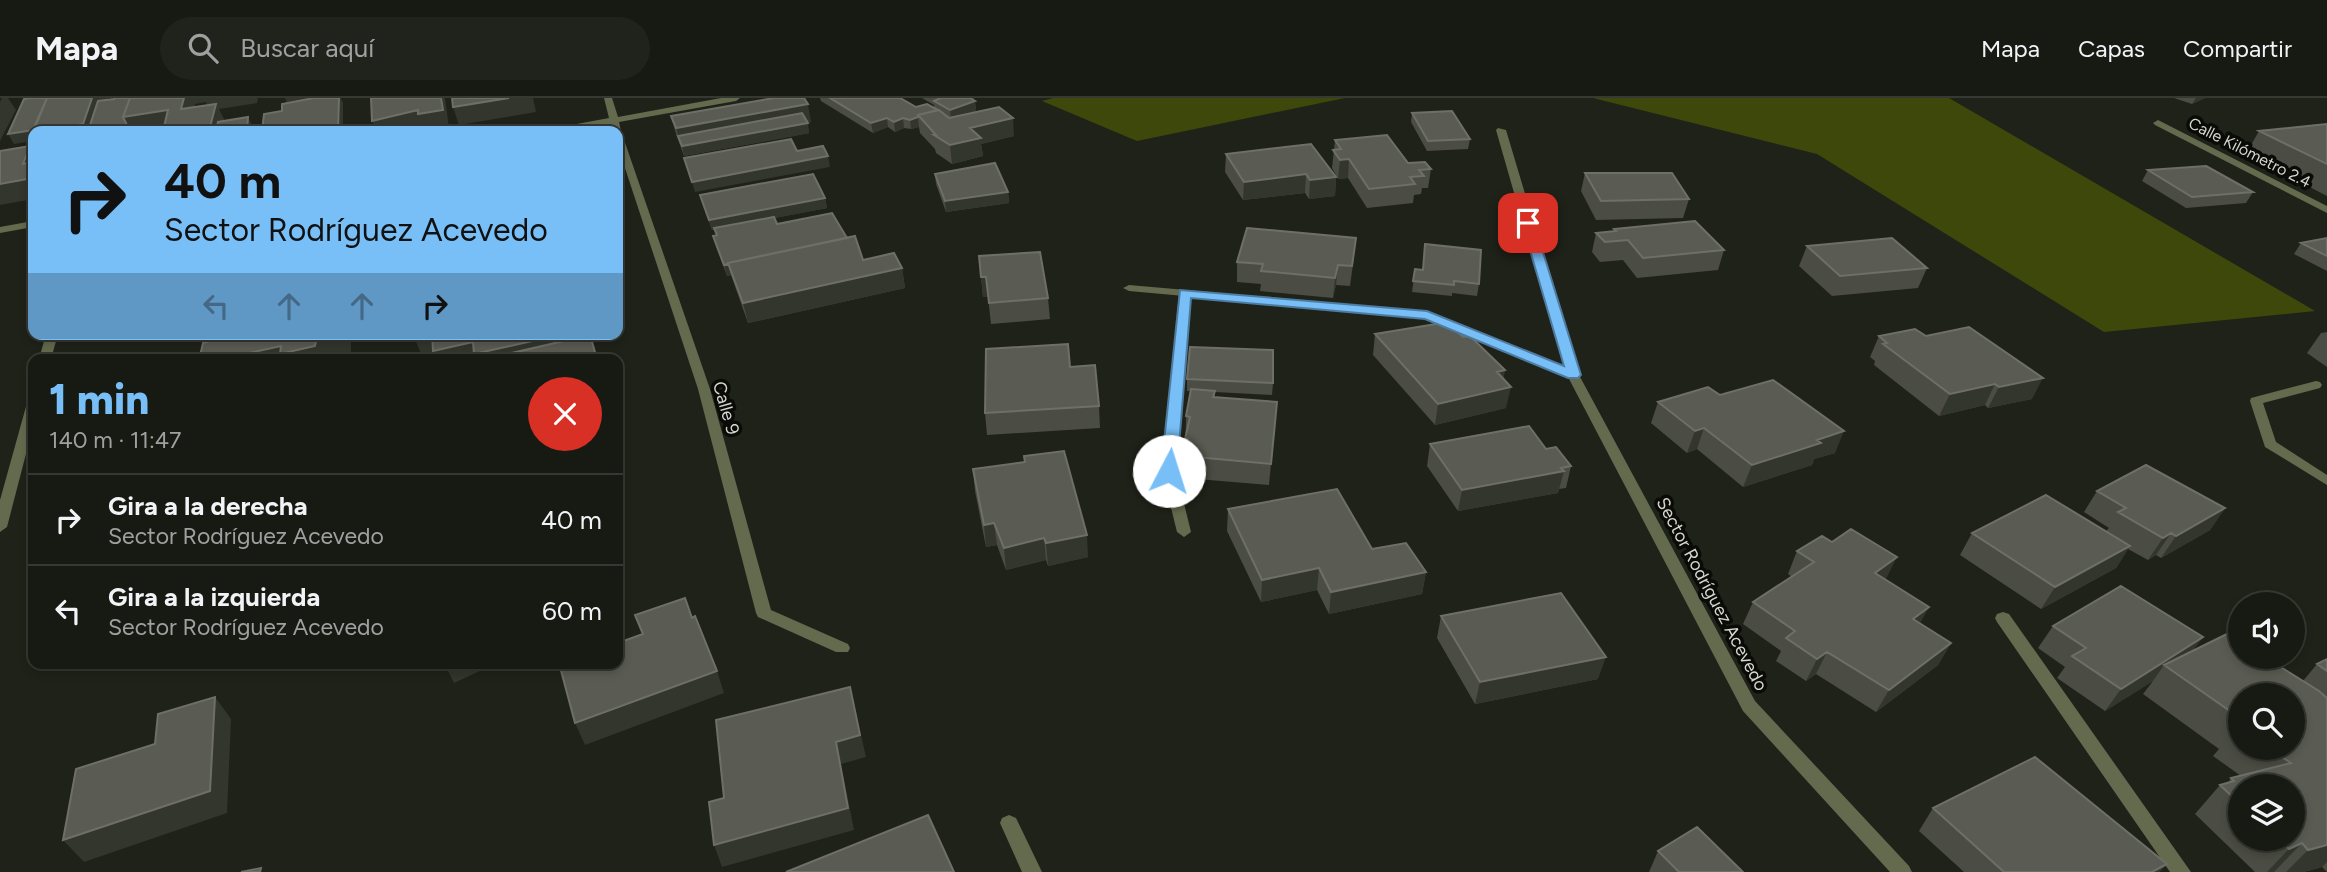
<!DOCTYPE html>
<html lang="es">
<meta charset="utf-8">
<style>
:root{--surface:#171a13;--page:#20231c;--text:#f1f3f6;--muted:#9ea1a0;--line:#363833;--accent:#78bff7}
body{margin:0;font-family:Figtree,sans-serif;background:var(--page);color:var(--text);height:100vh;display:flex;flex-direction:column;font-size:26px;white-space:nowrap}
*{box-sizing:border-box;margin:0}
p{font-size:23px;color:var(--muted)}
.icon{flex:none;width:38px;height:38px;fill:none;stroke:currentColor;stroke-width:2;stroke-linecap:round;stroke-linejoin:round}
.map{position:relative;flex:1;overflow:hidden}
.details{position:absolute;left:28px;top:256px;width:595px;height:315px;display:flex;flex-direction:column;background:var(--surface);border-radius:14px;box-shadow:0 4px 10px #0003,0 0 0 2px var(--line)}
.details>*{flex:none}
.hud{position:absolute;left:28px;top:28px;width:595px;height:214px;border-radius:14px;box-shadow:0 4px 10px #0003,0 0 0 2px var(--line);background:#78bff7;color:#111;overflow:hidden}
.buttons{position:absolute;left:2228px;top:494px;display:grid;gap:14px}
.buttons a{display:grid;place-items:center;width:77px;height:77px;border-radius:50%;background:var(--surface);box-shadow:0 4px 10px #0003,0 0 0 2px var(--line);font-size:35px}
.pin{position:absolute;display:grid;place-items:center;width:60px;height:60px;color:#fff;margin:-30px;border-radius:14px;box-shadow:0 4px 10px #0006}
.me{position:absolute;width:77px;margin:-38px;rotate:5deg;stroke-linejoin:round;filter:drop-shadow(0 0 5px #0008)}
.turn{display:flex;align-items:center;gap:24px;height:147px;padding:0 21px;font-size:32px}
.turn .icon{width:91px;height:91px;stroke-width:2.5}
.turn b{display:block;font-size:49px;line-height:60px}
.lanes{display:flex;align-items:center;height:66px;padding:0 21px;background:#0003;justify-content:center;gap:35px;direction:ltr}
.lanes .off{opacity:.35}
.round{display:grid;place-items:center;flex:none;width:74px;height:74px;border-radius:37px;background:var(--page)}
.overview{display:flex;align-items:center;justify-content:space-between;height:119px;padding:0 21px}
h1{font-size:42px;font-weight:800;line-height:52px;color:var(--accent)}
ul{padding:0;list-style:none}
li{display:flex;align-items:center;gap:21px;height:91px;padding:0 21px;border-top:2px solid var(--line)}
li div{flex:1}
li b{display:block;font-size:26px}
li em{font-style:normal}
header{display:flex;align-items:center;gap:42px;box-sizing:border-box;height:98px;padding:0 35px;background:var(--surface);border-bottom:2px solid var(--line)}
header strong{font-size:33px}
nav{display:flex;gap:38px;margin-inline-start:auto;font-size:24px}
.search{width:490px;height:63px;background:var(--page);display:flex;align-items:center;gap:18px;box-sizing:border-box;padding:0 24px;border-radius:38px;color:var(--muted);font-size:26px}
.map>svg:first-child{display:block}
.green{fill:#3e480a}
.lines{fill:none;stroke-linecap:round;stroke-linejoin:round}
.service{fill:#646a4e;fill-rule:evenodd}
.minor{fill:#646a4e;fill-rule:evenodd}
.wall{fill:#4b4d44;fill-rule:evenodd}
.shaded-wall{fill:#33362c}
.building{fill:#5a5c53;stroke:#6e6f67;stroke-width:2}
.route{fill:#78bff7;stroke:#4e7ca1;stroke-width:2}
.labels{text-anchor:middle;stroke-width:7;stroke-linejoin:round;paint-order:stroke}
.far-street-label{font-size:16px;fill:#d6d7d1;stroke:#0a0b07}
.street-label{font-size:18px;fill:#d6d7d1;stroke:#0a0b07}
</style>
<header>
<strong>Mapa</strong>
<div class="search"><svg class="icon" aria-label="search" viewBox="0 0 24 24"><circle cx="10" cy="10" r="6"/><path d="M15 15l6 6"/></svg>Buscar aquí</div>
<nav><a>Mapa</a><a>Capas</a><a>Compartir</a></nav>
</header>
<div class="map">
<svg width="2327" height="774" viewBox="0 0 2327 774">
<rect width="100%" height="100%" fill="#1f2219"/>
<path class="green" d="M1053,0h292l-208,43 -95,-40z
M1593,0h356l366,213 -211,21 -287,-178z"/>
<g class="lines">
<path class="service" d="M1185,192l6,3 -15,178 15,61 -7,5 -7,-5 -15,-61 17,-178z"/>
<path class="minor" d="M604,0h8l6,19 103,-19h19l-4,3 -117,21 2,9 89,258 61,221 77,34 2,4 -2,4h-12l-78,-35 -2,-4 -58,-224 -80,-242v-16h-5l-2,-7 -42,7h-19l5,-3 54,-10z
M2158,22l169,86v7l-172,-88 -2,-2z
M1498,30l8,2 73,245 176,326 154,165 3,6h-22l-147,-161 -175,-334 -143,-59 -296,-27 -6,-3 6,-3 298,26 137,56 -68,-237z
M33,123v6l-33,6v-6z
M46,236h12l-7,25h-12z
M2316,283l4,1 2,3 -2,3 -57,15 13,39 51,33v10l-62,-38 -15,-46 1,-3z
M33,301v28l-26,100 -7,5v-32l27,-97z
M2003,514l6,2 182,258h-21l-173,-250 -2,-4 2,-4z
M1009,717l7,3 26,54h-20l-22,-49 2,-5z"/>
</g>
<path class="wall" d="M773,0h31l7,24h-4l2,11 -125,23 -8,-22 -5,-18 102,-17z
M820,0h80l16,9 18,1v-3l-12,-7h53l-3,1 3,2 1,10 -11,4 49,21 -33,8 2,12 -31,8 -16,-11 -1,-4 -15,-16 -1,-6 -8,2 -7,-1 -9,4 -7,-5 -15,6 -52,-32z
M2174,0h31l-13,6z
M1412,15l58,26 -2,10 -41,2 -16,-29z
M2327,26v72l-81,-42 13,-23z
M1335,42l73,23 23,6 -3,19h-6l-1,6 -7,1 -1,8 -46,5 -19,-30 -10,1 -6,-11z
M1226,56l110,23 -1,19 -26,3 -4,-6 -62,7 -18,-28z
M2148,72l105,22 -7,11 -60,5 -44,-27z
M1585,75l104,26 -6,19 -87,2 -15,-29z
M935,76l73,18 1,11 -63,9 -10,-28z
M700,97l125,3 2,10 -53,10 3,6 70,14 16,22 39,8 3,20 -157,35 -17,-48 -4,1 -11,-30 -3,-10 3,-1 -1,-5h-3z
M1614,131l110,21 -6,20 -81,8 -14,-18 -23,2 -8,-10 4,-19 18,-2z
M2327,140v33l-33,-17 7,-11z
M1807,148l120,22 -9,20 -86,8 -33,-30z
M1354,159l-4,29 -14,-1 -3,13 -73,-7 1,-7 -24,-2v-20z
M1415,171l64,15 -2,12 -25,-3v3l-40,-4z
M981,179l67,21 2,21 -59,5 -3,-27h-5z
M2327,234v35l-20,-14 14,-20z
M1375,236l88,3 42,33 -2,9 3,29 -71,17 -62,-70z
M1879,238h47l106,63 -44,9 -3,-3 -46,11 -65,-51 1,-4 -5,-4z
M1070,269l29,39 1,22 -113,7 -2,-22z
M1187,281l86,4 -1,12 -57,-3v5l62,5 -8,83 -84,-7 1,-62 4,-25h-3z
M1720,297l115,58 -21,6 -2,6 -69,22 -46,-38 -10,4 -36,-30 7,-21z
M1430,346l116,5 25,17 -5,22 -7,1 -1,4 -100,18 -31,-45z
M973,371l115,88 -40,9 -2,-6 -40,10 -9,-25 -11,2 -11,-56z
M2097,393l128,17 -15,22 -49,28 -5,-3 -8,5 -20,-11 -12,19 -75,41 -81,-54 12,-22 134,-2 3,-3 -25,-16z
M1228,411l144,40 54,23 -4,22 -93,20 -12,-24 -56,12 -34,-71z
M1797,453l123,72 31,20 -13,22 -62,47 -60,-38 -10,7 -30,-20 5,-10 -38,-27 10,-22 39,-25 -4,-3z
M1441,518l157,63 -123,25 -38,-66z
M2053,528l150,11 -11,14 111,30 14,-17 10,-5v213l-5,-5 -18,5h-49l-60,-58 25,-29 8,-2 3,-5 10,-2 -28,-20 6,-7 -76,-55 10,-13 -48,30 -48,-33 8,-11 -27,-19zM2240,597l52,52h-52zM2240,688l52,52h-52z
M1933,710l234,56 -8,8h-195l-45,-41z
M1658,753l85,21h-94z"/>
<path class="shaded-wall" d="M2,0h6l8,12 -16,31v-39z
M92,0h16l-11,32 26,-13 45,-7 9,18 -20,3h-124v10l-19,3 -6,-10z
M184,0h74l-1,5 -38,6 6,12 -2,10h-14l1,-20 -4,-9 -11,2 -4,23 -10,-18z
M285,0h48l-44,10z
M339,0h2l2,5v28h-5z
M441,0h4l4,30 -19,3h-5l-1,-2 -11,2h-36l-5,-10z
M509,0h24l3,14 -77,13 -6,-18z
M2196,0h9l-13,6z
M975,3l1,10 -25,8 -1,-9z
M808,6l3,18 -130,24 -5,-18z
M248,19l5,10v4h-6z
M918,19l1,10 -8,2 -1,-9z
M887,20l1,9 -15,6 -2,-10z
M903,20l1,10 -9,4 -1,-10z
M1013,20l1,18 -33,8 2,12 -31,8 -2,-19 20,-17z
M808,25l1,10 -19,4 -106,19 -2,-10z
M30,48l3,6v47l-33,6v-21l23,-20z
M828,58l2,11 -135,25 -3,-10z
M1349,61l-1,19 -10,1 2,-19z
M1306,76l-1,19 -62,7 1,-18z
M1336,79l-1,19 -26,3 1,-19z
M1008,94l1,11 -63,9 -1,-11z
M825,100l2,10 -115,22 -3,-10z
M728,166l3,11 -4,1 -3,-11z
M1338,167l-2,20 -3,13 2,-20z
M902,170l3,20 -157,35 -5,-20z
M981,179h5l2,20h-5z
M206,236h8l2,25h-14l-2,-3 8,-2 -10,-18z
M341,236h10v22l-11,3h-118l59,-13 35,-5z
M428,236l45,8 91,-8h24l4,16 -38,9h-118l-2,-4 -11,3 -9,-21z
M1505,272l-4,19 10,-2 -5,21 -71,17 3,-21 59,-32z
M2043,280l-11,21 -44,9 11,-21z
M1995,286l-10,21 -46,11 11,-22z
M1277,304l-1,21 -7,62 2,-21z
M1704,330l-7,21 -10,4 8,-22z
M1844,333l-9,22 -21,6 -2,6 -69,22 9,-22 65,-25z
M1564,373l-6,22 -100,18 4,-21z
M2225,410l-15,22 -49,28 15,-22z
M994,425l3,22 -11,2 -2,-22z
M2171,435l-15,22 -8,5 15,-22z
M1087,437l1,22 -40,9 -2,-23z
M1044,440l2,22 -40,10 -2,-22z
M2130,448l-14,22 -75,41 14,-22z
M1897,459l-11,22 -22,16 11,-22z
M1319,470l-2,22 -56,12 1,-22z
M1426,474l-4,22 -93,20 2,-22z
M1929,509l-12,22 -4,-10z
M2203,539l-17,23 -22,5 -11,16 -48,30 16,-22z
M1951,545l-13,22 -62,47 13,-22z
M1827,554l-11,22 -10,7 11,-22z
M1606,559l-8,22 -123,25 5,-22z
M444,565h53l-43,20z
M717,573l7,22 -139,52 -10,-22z
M850,589l16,70 -25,7 13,66 -132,37 -8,-22z
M215,599l16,22 -4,94 -143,49 -21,-22z
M2302,745l-28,29h-7l22,-23z
M2327,747v17l-5,5 -18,5h-18l22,-22z
M2167,766l-8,8h-7z"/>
<path class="building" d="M30,0h17l-14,32 -25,4 16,-35z
M47,0h45l-9,26 -50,8z
M114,0h16l-7,19 4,8 -39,6 10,-30 16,-2z
M130,0h54l-3,11 35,-5 -7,27h-46l5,-21 -45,7z
M314,0h25l-1,33h-76l2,-17 18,-3v-7z
M371,0h70l2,12 -25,4v-4l-46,11z
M452,0h57l-56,9z
M774,0h30l4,6 -132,24 -5,-12z
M830,0h70l16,9 11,-3 11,6 -20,5v2l-8,3 -7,-2 -9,4 -7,-4 -16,5z
M938,0h32l5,3 -25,9 -16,-9 5,-2z
M999,9l14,11 -43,10 11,10 -31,7 -16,-10h2l-18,-20 21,-5 10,8z
M1452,13l18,28 -42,2 -16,-28z
M802,15l6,10 -126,23 -4,-10z
M248,19l-1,14h-31l2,-9z
M2327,26v40l-68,-33z
M1387,37l21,28 17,-1 6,7 -12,1 5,6 -14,1 5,7 -46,5 -20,-30 -9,1 -7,-10 8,-1 -6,-9z
M791,41l6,12 26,-5 5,10 -136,26 -8,-24z
M1311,46l25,33 -26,3 -4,-6 -62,8 -18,-28z
M30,48l-7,18 10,-2v16l-33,6v-33z
M995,65l13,29 -63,9 -10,-27z
M2206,68l47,26 -61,5 -44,-27z
M1585,75h87l17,26 -88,2z
M813,76l12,24 -116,22 -9,-25z
M832,115l15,25 -119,25v1l-4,1 -11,-29 4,-1 -3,-7 60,-11 3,7z
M1695,123l29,29 -81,8 -15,-18 -23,2 -9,-9 20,-2 -2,-2z
M1247,130l109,10 -4,28 -14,-1 -3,13 -74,-7 2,-7 -26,-2z
M855,138l8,24 31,-7 8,15 -159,35 -15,-40z
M1892,140l35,30 -87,8 -33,-30z
M2327,140v18l-26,-13z
M1425,146l56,6 -2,34 -25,-3v4l-41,-4 2,-12 8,1z
M1040,154l8,46 -59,5 -3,-26h-5l-2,-21z
M1448,224l15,15 7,-1 35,34 -8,2 14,15 -73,17 -63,-70z
M1969,229l74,51 -44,9 -4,-3 -45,10 -67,-50 4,-1 -8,-7 36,-7 11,7z
M213,236h128v1l-25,6 -1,5 -35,8 1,-8 -59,13h-10l1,-6 -13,3 3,-13 10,-3z
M414,236h14l-14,3z
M432,236h132l-90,20 -1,-12 -40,9z
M590,237l7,24h-93l-1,-4z
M1068,246l2,23 25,-2 4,41 -114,7 1,-64z
M1190,249l83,3v33l-86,-4z
M1773,282l71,51 -27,9 4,3 -69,22 -48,-37 -9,3 -37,-29 50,-15 12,8z
M1191,291l24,2 -2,6 64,5 -6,62 -86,-8 3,-17h-3l5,-22 -4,-1z
M1529,328l17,23 10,-2 15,19 -10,2 3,3 -102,19 -32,-46z
M1064,353l23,84 -41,8 -2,-5 -40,10 -10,-25 -10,2 -11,-56 52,-7 -1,-6z
M2146,367l79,43 -49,28 -5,-3 -8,5 -45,-26 8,-4 -29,-17z
M1337,391l35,60 34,-6 20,29 -95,20 -12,-24 -57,12 -34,-71z
M2046,397l84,51 -75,41 -83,-54z
M1851,431l46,28 -22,16 54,34 -16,12 38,24 -62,47 -62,-38 -10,7 -31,-21 9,-7 -42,-29 61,-40 -17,-11 25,-15 10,6z
M2121,488l82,51 -82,52 -49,-33 14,-8 -33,-22z
M1561,495l45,64 -126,25 -39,-66z
M685,500l7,20 3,-2 22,55 -142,52 -16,-60h59v-20l25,-9 -8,-19z
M2227,536l13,8v14h23l56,35 8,7v147l-19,5 -6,-7 -13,6 -12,-11h15v-52h-52v18l-20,-19 14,-4 -3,-3 60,-15 -24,-16h25v-52h-52v23l-76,-53z
M2327,561v12l-10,-7z
M850,589l10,48 -24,7 12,66 -134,37 -5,-43 15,-4 -8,-78z
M215,599l-5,94 -147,49 13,-71 79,-25 3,-30z
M2035,659l132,107 -15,8h-148l-71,-64z
M928,717l26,57h-168z
M1697,729l46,45h-64l-21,-21z
M261,770l-1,4h-19z"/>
<path class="route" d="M1528,121l6,4 47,152 -3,3h-10l-143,-59 -234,-21 -14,173 -8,5 -6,-1 -2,-4 19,-181 247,21 137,55 -42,-143z"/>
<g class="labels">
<g class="far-street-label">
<text transform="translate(2250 54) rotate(27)" y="6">Calle Kilómetro 2.4</text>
</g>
<g class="street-label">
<text transform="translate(726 310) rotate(74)" y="6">Calle 9</text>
<text transform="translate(1712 496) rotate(62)" y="6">Sector Rodríguez Acevedo</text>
</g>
</g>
</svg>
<div class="buttons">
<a><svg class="icon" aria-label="sound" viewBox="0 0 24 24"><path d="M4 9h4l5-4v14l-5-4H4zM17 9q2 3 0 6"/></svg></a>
<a><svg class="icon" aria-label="search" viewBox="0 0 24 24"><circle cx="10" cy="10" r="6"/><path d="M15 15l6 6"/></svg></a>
<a><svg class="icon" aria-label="layers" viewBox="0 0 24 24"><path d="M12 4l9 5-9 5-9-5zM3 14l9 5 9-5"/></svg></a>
</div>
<div class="pin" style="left:1528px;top:125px;background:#d93025"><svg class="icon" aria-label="arrive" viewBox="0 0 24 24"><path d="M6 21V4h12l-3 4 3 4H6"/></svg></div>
<svg class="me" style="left:1169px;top:373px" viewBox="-20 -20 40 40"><circle r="19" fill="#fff"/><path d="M0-13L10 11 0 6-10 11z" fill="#78bff7"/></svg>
<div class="hud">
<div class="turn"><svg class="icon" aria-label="right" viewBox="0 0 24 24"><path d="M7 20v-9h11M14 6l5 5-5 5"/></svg><div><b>40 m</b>Sector Rodríguez Acevedo</div></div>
<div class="lanes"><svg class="icon off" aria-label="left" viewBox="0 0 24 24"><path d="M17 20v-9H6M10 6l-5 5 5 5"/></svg><svg class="icon off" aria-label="ahead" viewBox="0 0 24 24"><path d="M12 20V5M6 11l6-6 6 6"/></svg><svg class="icon off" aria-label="ahead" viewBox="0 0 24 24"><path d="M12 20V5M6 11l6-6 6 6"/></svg><svg class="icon" aria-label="right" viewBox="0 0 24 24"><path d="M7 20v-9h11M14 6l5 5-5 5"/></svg></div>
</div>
<section class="details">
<div class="overview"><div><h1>1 min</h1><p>140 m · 11:47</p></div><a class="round" style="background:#d93025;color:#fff"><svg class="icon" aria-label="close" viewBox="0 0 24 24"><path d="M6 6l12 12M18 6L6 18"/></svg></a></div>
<ul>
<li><svg class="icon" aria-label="right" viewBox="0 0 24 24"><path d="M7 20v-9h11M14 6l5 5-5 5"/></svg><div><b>Gira a la derecha</b><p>Sector Rodríguez Acevedo</p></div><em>40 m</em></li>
<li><svg class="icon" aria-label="left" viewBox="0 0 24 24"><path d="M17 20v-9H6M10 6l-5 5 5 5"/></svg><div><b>Gira a la izquierda</b><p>Sector Rodríguez Acevedo</p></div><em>60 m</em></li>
</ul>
</section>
</div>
